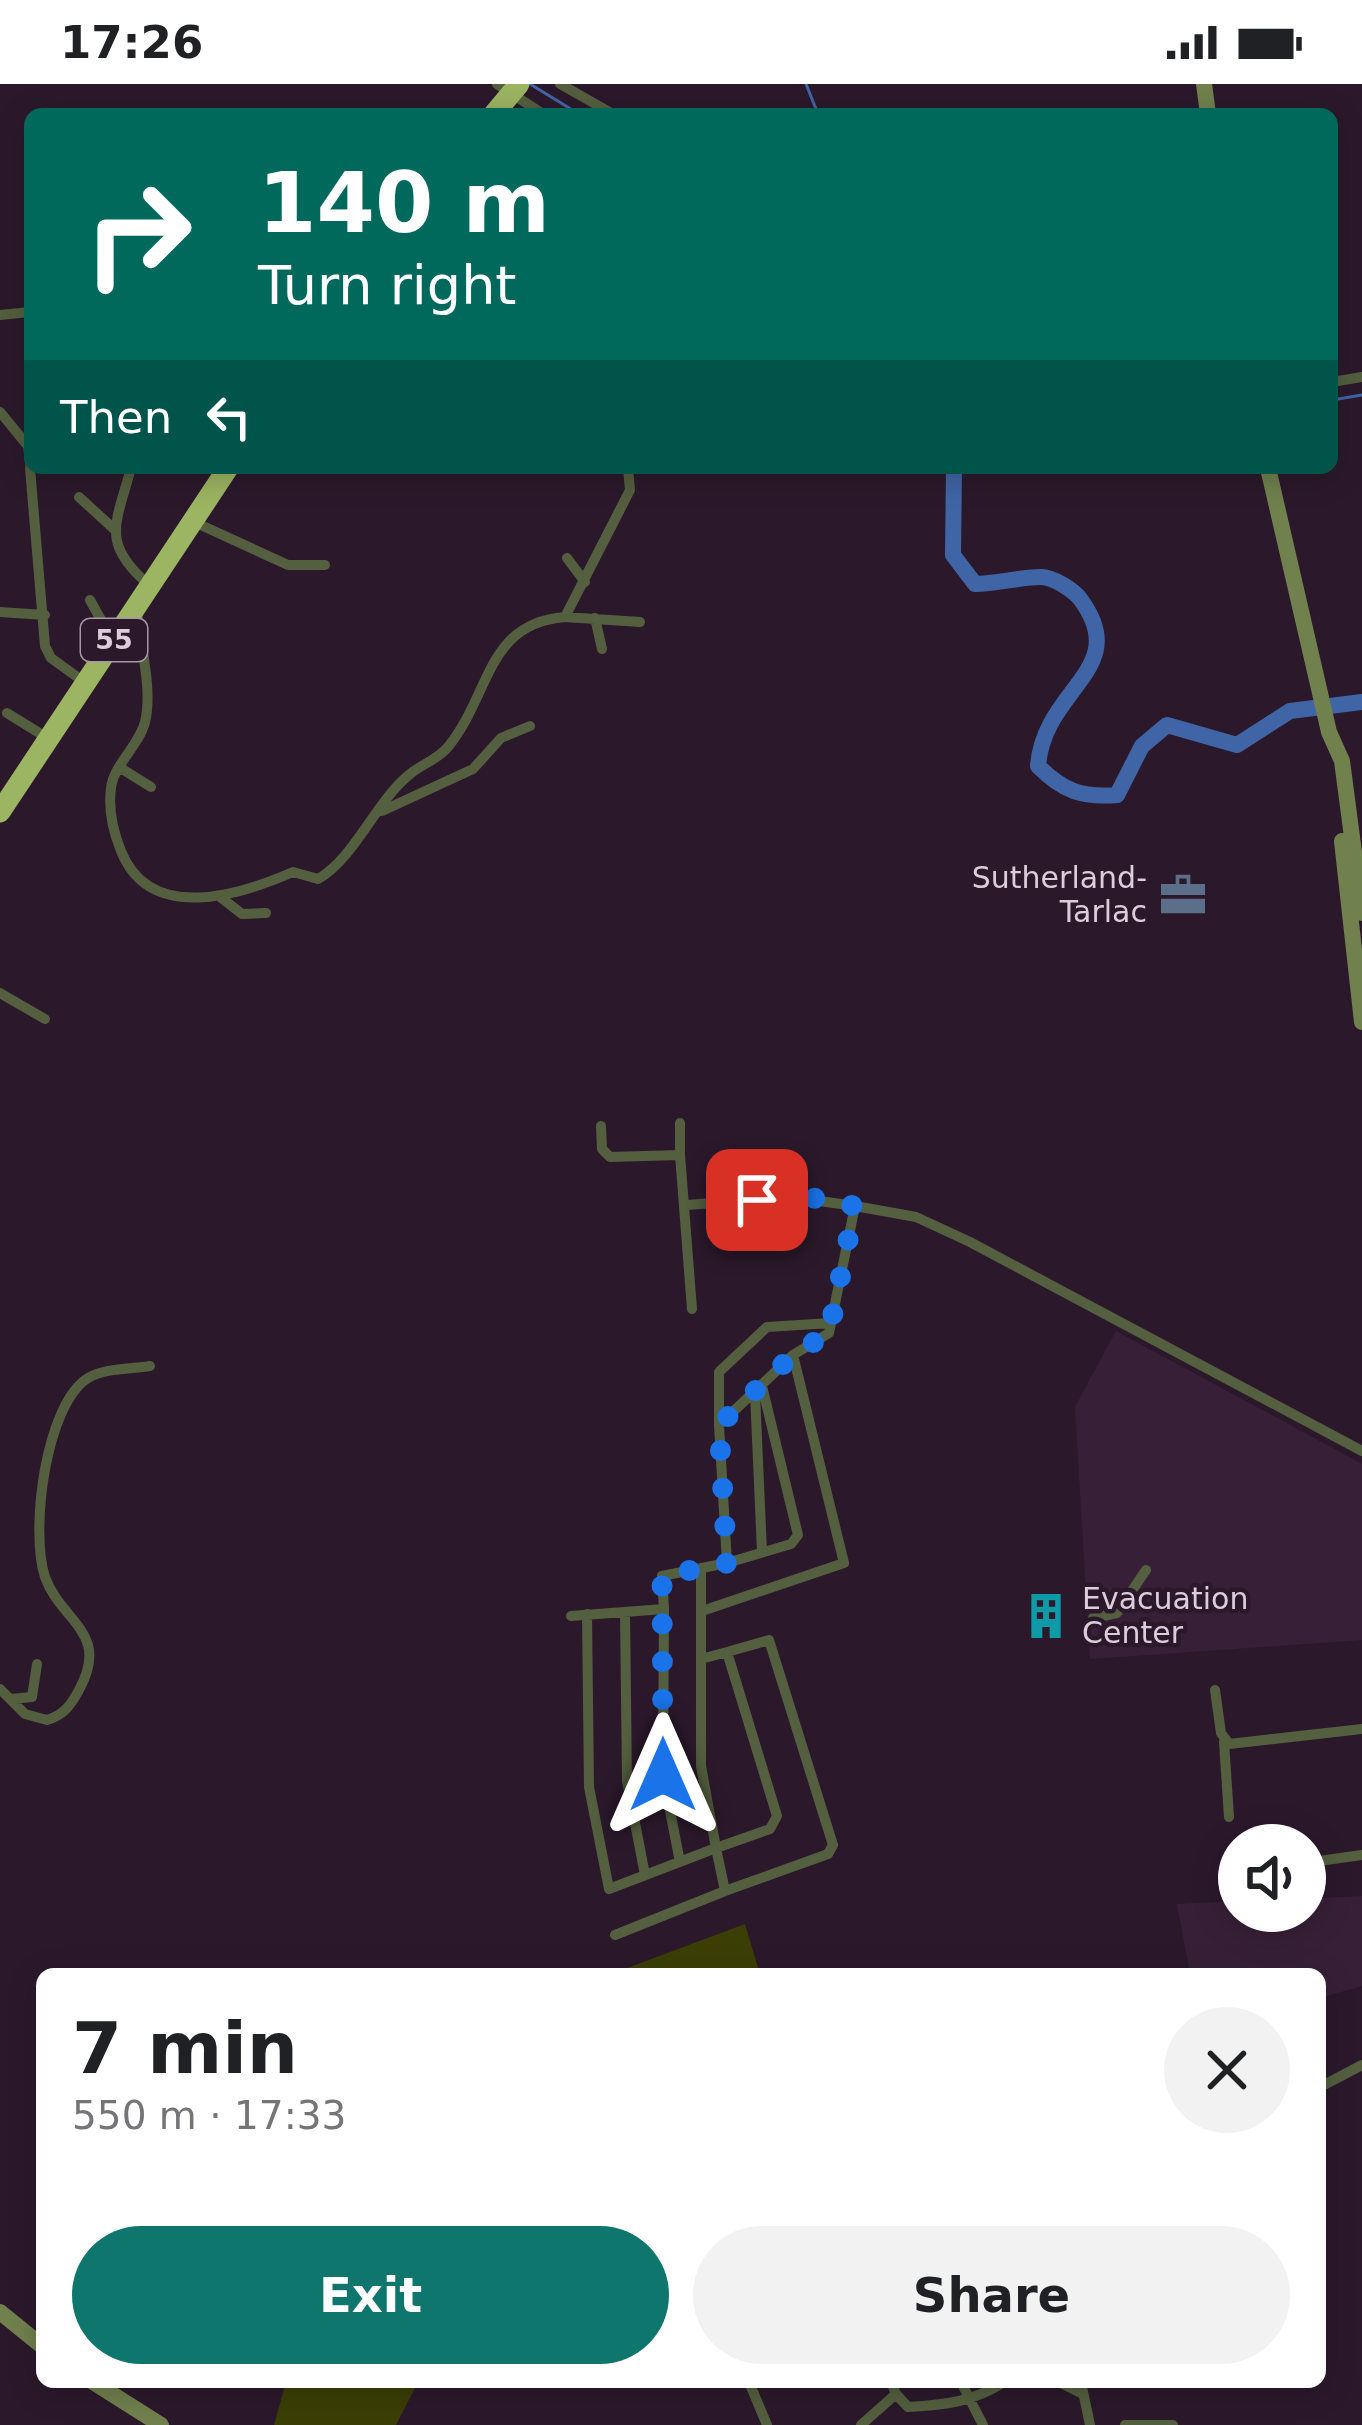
<!DOCTYPE html>
<meta charset="utf-8">
<style>
:root{--surface:#fff;--page:#f2f2f2;--text:#202124;--muted:#757577;--accent:#0f766e}
body{margin:0;font-family:"DejaVu Sans",sans-serif;background:var(--page);color:var(--text);height:100vh;display:flex;flex-direction:column;font-size:45px;white-space:nowrap}
*{box-sizing:border-box;margin:0}
p{font-size:39px;color:var(--muted)}
.icon{flex:none;width:66px;height:66px;fill:none;stroke:currentColor;stroke-width:2;stroke-linecap:round;stroke-linejoin:round}
.map{position:relative;flex:1;overflow:hidden}
.panel{position:absolute;left:36px;top:1884px;width:1290px;height:420px;display:flex;flex-direction:column;background:var(--surface);border-radius:18px;box-shadow:0 6px 30px #0003}
.panel>*{flex:none}
.banner{position:absolute;left:24px;top:24px;width:1314px;height:366px;border-radius:18px;box-shadow:0 6px 30px #0003;background:#00695c;color:#fff;overflow:hidden}
.tools{position:absolute;left:1218px;top:1740px;display:grid;gap:24px}
.tools a{display:grid;place-items:center;width:108px;height:108px;border-radius:50%;background:var(--surface);box-shadow:0 6px 30px #0003;font-size:60px}
.pin{position:absolute;display:grid;place-items:center;width:102px;height:102px;color:#fff;margin:-51px;border-radius:24px;box-shadow:0 6px 18px #0006}
.me{position:absolute;width:132px;margin:-66px;rotate:0deg;stroke-linejoin:round;filter:drop-shadow(0 0 9px #0008)}
.turn{display:flex;align-items:center;gap:42px;height:252px;padding:0 36px;font-size:54px}
.turn .icon{width:156px;height:156px;stroke-width:2.5}
.turn b{display:block;font-size:84px;line-height:102px}
.then{display:flex;align-items:center;height:114px;padding:0 36px;background:#0003;gap:24px;font-size:45px}
.round{display:grid;place-items:center;flex:none;width:126px;height:126px;border-radius:63px;background:var(--page)}
.head{display:flex;align-items:center;justify-content:space-between;height:204px;padding:0 36px}
h1{font-size:72px;font-weight:800;line-height:90px}
.primary-button{display:flex;gap:24px;margin-top:auto;padding:24px 36px}
.primary-button a{flex:1;height:138px;border-radius:72px;background:var(--accent);color:#fff;font-size:48px;font-weight:800;line-height:138px;text-align:center}
.primary-button a+a{background:var(--page);color:var(--text)}
.status{display:flex;justify-content:space-between;align-items:center;height:84px;padding:0 60px;background:var(--surface);direction:ltr}
.status svg{height:33px;fill:currentColor}
.map>svg:first-child{display:block}
.built{fill:#372037}
.green{fill:#3b3f05}
.lines{fill:none;stroke-linecap:round;stroke-linejoin:round}
.stream{stroke:#4065a6;stroke-width:3}
.river{stroke:#4065a6;stroke-width:16}
.street{stroke:#545f3f;stroke-width:10}
.secondary{stroke:#71814d;stroke-width:16}
.highway{stroke:#9cb562;stroke-width:21}
.route{stroke:#1a73e8;stroke-width:21;stroke-dasharray:0 37.8}
.labels{text-anchor:middle;stroke-width:9;stroke-linejoin:round;paint-order:stroke}
.shield{fill:#2b192b;stroke:#a698a6;stroke-width:3}
.shield-label{font-size:27px;font-weight:bold;fill:#dbceda}
.poi-label{font-size:30px;fill:#dbceda;stroke:#2b192b;text-anchor:end}
</style>
<div class="status"><b>17:26</b><svg viewBox="0 0 49 12"><path d="M0 12V9h3v3zM5 12V6h3v6zM10 12V3h3v9zM15 12V0h3v12zM26 1h20v11H26zM47 4h2v5h-2z"/></svg></div>
<div class="map">
<svg width="1362" height="2341" viewBox="0 0 1362 2341">
<rect width="100%" height="100%" fill="#2b192b"/>
<path class="built" d="M1116,1247l246,133v176l-272,19 -15,-252z
M1362,1812v90l-42,12v-24h-130l-13,-70 62,-3v10h66v-12z"/>
<path class="green" d="M745,1840l15,50h-149z
M286,2298h132l-22,43h-122z"/>
<g class="lines">
<path class="stream" d="M530,0l49,30
M806,0l12,30
M1332,316l30,-5"/>
<path class="river" d="M954,384l-1,87 22,29c22,0 45,-7 66,-7 12,0 33,13 40,23 51,70 -37,88 -43,166 25,25 44,32 79,29l25,-49 25,-21 70,20 53,-34 72,-9"/>
<path class="street" d="M497,0l46,30
M560,0l53,30
M0,231l30,-3
M1332,298l30,-5
M0,328l28,34 2,17
M30,384l15,178 6,12 36,26
M131,384c-15,56 -31,75 18,117
M79,413l35,32
M192,437l96,44h37
M567,474l18,24
M90,516l21,38
M137,527c3,33 16,79 8,111 -6,24 -31,42 -34,66 -3,22 2,43 10,63 29,73 119,44 172,21l25,7c37,-21 58,-78 92,-105 12,-10 27,-14 38,-27 43,-53 38,-124 117,-130l65,-127 -2,-22
M0,528l45,3
M565,533l75,5
M595,534l7,31
M7,629l42,26
M119,683l32,20
M382,727l91,-42 28,-31 29,-12
M219,812l23,18 24,-1
M0,909l45,26
M680,1039v32
M601,1042l1,23 8,8 70,-2 12,154
M687,1121l104,-8 64,9
M755,1309l7,159
M719,1341v-53l48,-45 64,-4
M727,1479l64,-19 7,-9 -36,-149
M664,1525l-1,166 17,87
M702,1527l142,-48 -51,-208
M625,1528l2,169 18,94
M587,1530l2,173 20,102 107,-41 -15,-82v-195
M571,1532l93,-7 -2,-33 65,-13 -8,-138 74,-70 36,-22 26,-127 61,11 54,25 392,209
M1093,1534l24,-5 29,-43
M701,1575l26,-7 50,164 -7,13 -54,19 9,43 103,-37 5,-9 -64,-205 -42,12
M0,1605l25,25 22,6c17,-5 24,-15 32,-30 32,-58 -18,-68 -34,-113 -15,-45 0,-172 43,-199 16,-10 44,-9 62,-12
M1215,1606l6,43 8,11 133,-15
M11,1615l21,-2 5,-33
M1224,1658l5,75
M1305,1779l57,-8
M615,1851l110,-44
M1320,2003l42,-22
M749,2298l18,43
M961,2298l22,43
M1059,2298l24,12
M1081,2298l9,43
M896,2310l12,13c36,-2 65,-5 96,-25
M861,2341l35,-31 -5,-12
M1125,2341h48"/>
<path class="secondary" d="M1204,0l4,30
M1268,384l61,264 13,29 20,152
M1342,757l20,181
M0,2228l42,34
M93,2298l68,43"/>
<path class="highway" d="M494,30l25,-30
M0,728l228,-344"/>
</g>
<g class="lines">
<path class="route" d="M663,1691l-1,-199 65,-13 -8,-138 74,-70 36,-22 26,-127 -42,-8 -56,2"/>
</g>
<defs>
<symbol id="office-bare" viewBox="-9 -9 18 18"><path d="M-6-3h4V-5.5h4V-3h4V5H-6ZM-1-4.5V-3h2v-1.5ZM-6 0V1H6V0Z" fill="#5c6f8a" stroke="#2b192b" stroke-width="2.5" paint-order="stroke"/></symbol>
<symbol id="building-bare" viewBox="-9 -9 18 18"><path d="M-4-6H4V6H1V3H-1V6H-4ZM-2.5-4.3h1.7v1.8h-1.7ZM.8-4.3h1.7v1.8H.8ZM-2.5-1h1.7V.8h-1.7ZM.8-1h1.7V.8H.8Z" fill="#0f9aa8" stroke="#2b192b" stroke-width="2.5" paint-order="stroke"/></symbol>
</defs>
<g fill-rule="evenodd">
<use href="#office-bare" x="1150" y="778" width="66" height="66"/>
<use href="#building-bare" x="1013" y="1499" width="66" height="66"/>
</g>
<g class="labels">
<rect class="shield" x="81" y="535" width="66" height="42" rx="9"/>
<g class="shield-label">
<text x="114" y="565">55</text>
</g>
<g class="poi-label">
<text x="1147" y="804">Sutherland-<tspan x="1147" dy="34">Tarlac</tspan></text>
<text x="1082" y="1525" text-anchor="start">Evacuation<tspan x="1082" dy="34">Center</tspan></text>
</g>
</g>
</svg>
<div class="tools">
<a><svg class="icon" aria-label="sound" viewBox="0 0 24 24"><path d="M4 9h4l5-4v14l-5-4H4zM17 9q2 3 0 6"/></svg></a>
</div>
<div class="pin" style="left:757px;top:1116px;background:#d93025"><svg class="icon" aria-label="arrive" viewBox="0 0 24 24"><path d="M6 21V4h12l-3 4 3 4H6"/></svg></div>
<svg class="me" style="left:663px;top:1691px" viewBox="-20 -20 40 40"><path d="M0-17L14 15 0 8-14 15z" fill="#1a73e8" stroke="#fff" stroke-width="4"/></svg>
<div class="banner">
<div class="turn"><svg class="icon" aria-label="right" viewBox="0 0 24 24"><path d="M7 20v-9h11M14 6l5 5-5 5"/></svg><div><b>140 m</b>Turn right</div></div>
<div class="then">Then<svg class="icon" aria-label="left" viewBox="0 0 24 24"><path d="M17 20v-9H6M10 6l-5 5 5 5"/></svg></div>
</div>
<section class="panel">
<div class="head"><div><h1>7 min</h1><p>550 m · 17:33</p></div><a class="round"><svg class="icon" aria-label="close" viewBox="0 0 24 24"><path d="M6 6l12 12M18 6L6 18"/></svg></a></div>
<div class="primary-button"><a>Exit</a><a>Share</a></div>
</section>
</div>
